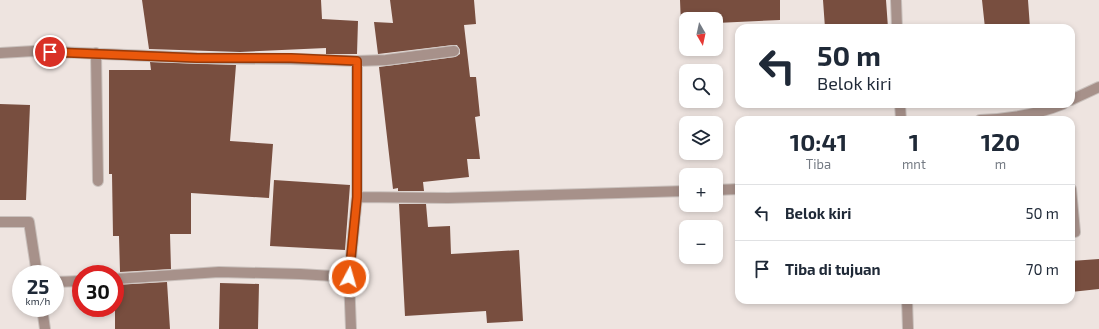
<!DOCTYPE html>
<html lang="id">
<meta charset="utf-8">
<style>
:root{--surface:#fff;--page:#f2f2f3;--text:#1f2937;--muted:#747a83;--line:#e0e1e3}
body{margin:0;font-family:"Exo 2",sans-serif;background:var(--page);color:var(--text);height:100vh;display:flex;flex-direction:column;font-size:15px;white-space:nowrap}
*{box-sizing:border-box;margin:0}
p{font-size:13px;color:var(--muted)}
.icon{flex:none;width:22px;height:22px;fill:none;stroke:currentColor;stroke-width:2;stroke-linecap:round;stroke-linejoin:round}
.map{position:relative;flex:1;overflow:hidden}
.sheet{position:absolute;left:735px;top:116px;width:340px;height:188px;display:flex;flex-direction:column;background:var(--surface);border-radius:12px;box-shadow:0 2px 6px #0003}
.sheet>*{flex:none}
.banner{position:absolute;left:735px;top:24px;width:340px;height:84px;border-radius:12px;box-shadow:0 2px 6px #0003;background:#fff;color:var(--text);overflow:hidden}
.needle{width:26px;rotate:171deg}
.fabs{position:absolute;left:679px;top:12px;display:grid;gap:8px}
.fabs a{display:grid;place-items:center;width:44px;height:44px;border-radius:8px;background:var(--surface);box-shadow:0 2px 6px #0003;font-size:20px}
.speed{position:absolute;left:12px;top:265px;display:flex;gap:8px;font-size:20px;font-weight:700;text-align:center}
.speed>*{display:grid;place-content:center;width:52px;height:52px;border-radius:50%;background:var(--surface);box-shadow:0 2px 6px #0003;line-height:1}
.speed small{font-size:10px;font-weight:400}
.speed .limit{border:6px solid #d22;background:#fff;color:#111}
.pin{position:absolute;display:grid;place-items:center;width:34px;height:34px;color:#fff;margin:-17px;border:2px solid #fff;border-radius:50%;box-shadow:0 1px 4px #0007}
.me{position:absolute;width:44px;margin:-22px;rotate:6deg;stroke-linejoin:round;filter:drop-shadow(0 0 3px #0008)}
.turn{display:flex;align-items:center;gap:14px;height:84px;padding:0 16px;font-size:18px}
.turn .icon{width:52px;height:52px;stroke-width:2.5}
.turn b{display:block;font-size:28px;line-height:34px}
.eta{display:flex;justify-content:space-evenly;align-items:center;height:68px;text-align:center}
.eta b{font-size:24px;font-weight:700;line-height:28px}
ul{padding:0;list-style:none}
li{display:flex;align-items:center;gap:12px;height:56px;padding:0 16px;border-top:1px solid var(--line)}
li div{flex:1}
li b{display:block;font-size:15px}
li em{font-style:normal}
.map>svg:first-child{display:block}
.building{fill:#784e3f}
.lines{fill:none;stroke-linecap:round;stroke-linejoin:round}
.minor-casing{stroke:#c9c0bc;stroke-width:12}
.minor{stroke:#a7918a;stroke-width:10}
.route-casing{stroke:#983908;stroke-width:10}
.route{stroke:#ea580c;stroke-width:7}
</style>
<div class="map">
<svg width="1099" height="329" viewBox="0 0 1099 329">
<rect width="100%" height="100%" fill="#eee4e0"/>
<path class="building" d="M142,0h179l1,19 36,2 -1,33h-31v-6l-86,4 -91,-3z
M390,0h84l2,24 -12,1 6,52h6l4,39 -5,1 5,42h-13l2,18 -46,5 1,9h-26v-3l-5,1 -14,-122 76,-10 5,-3v-4l-3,-5h-4l-75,9 -4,-32 19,1z
M680,0h100v20l-64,3v-4h-30v6h-5z
M823,0h63l2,28h-63z
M982,0h46l2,28h-45z
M150,62l86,3 -6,76 43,3 -4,54 -78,-5v41h-21l1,35 -51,3 -1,-36h-6l-1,-62h-3v-104h42z
M0,104l30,1 -4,95h-26z
M274,180l76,5 -5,65 -75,-4z
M399,204h27l2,23 22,-1 1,28 68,-4 4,71 -36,2 -1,-12 -81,5z
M1099,259v30l-28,3v-31z
M167,282l3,47h-55v-44z
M220,283l39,1 -1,45h-39z"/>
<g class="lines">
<defs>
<path id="minor" d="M896,0l1,28
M0,53l34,-2 163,7 94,1 66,2 29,-1 68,-9
M96,53l2,128
M1071,100l28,-13
M900,104l1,16
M980,120c29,-1 56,-5 83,-16
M1071,189l4,43 -4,1
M716,190l23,-1
M357,197l91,1 238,-7
M0,222h29l8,52
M115,279l104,-7 81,2 49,3
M55,282l26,-1
M907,300l1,29
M42,308l3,21
M351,329l-2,-52 8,-80v-136"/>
</defs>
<use href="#minor" class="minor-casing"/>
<use href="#minor" class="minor"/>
</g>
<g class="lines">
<defs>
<path id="route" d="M50,52l147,6h94l66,3v136l-8,80"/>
</defs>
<use href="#route" class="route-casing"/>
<use href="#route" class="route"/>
</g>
</svg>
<div class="fabs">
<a><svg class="needle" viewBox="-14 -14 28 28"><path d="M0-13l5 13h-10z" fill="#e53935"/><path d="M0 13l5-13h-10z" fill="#747a83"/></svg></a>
<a><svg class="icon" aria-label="search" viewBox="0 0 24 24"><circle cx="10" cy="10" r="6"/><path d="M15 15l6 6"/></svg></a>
<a><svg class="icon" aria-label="layers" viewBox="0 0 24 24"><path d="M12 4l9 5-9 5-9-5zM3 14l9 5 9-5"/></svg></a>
<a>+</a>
<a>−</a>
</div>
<div class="speed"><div>25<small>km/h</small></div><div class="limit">30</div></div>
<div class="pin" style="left:50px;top:52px;background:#d93025"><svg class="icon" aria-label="arrive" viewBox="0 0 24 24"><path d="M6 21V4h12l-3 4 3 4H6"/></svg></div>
<svg class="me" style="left:349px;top:277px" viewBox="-20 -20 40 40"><circle r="17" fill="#ea580c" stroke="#fff" stroke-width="3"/><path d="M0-11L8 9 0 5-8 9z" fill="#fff"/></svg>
<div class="banner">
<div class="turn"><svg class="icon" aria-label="left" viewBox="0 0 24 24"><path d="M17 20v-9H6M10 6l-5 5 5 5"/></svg><div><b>50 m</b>Belok kiri</div></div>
</div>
<section class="sheet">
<div class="eta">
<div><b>10:41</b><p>Tiba</p></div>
<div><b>1</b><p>mnt</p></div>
<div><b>120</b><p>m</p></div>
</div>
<ul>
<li><svg class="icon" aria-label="left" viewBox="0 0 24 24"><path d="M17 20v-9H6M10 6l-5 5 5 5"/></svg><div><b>Belok kiri</b></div><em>50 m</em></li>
<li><svg class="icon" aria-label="arrive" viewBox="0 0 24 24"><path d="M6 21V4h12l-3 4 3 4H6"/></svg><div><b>Tiba di tujuan</b></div><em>70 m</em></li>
</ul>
</section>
</div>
